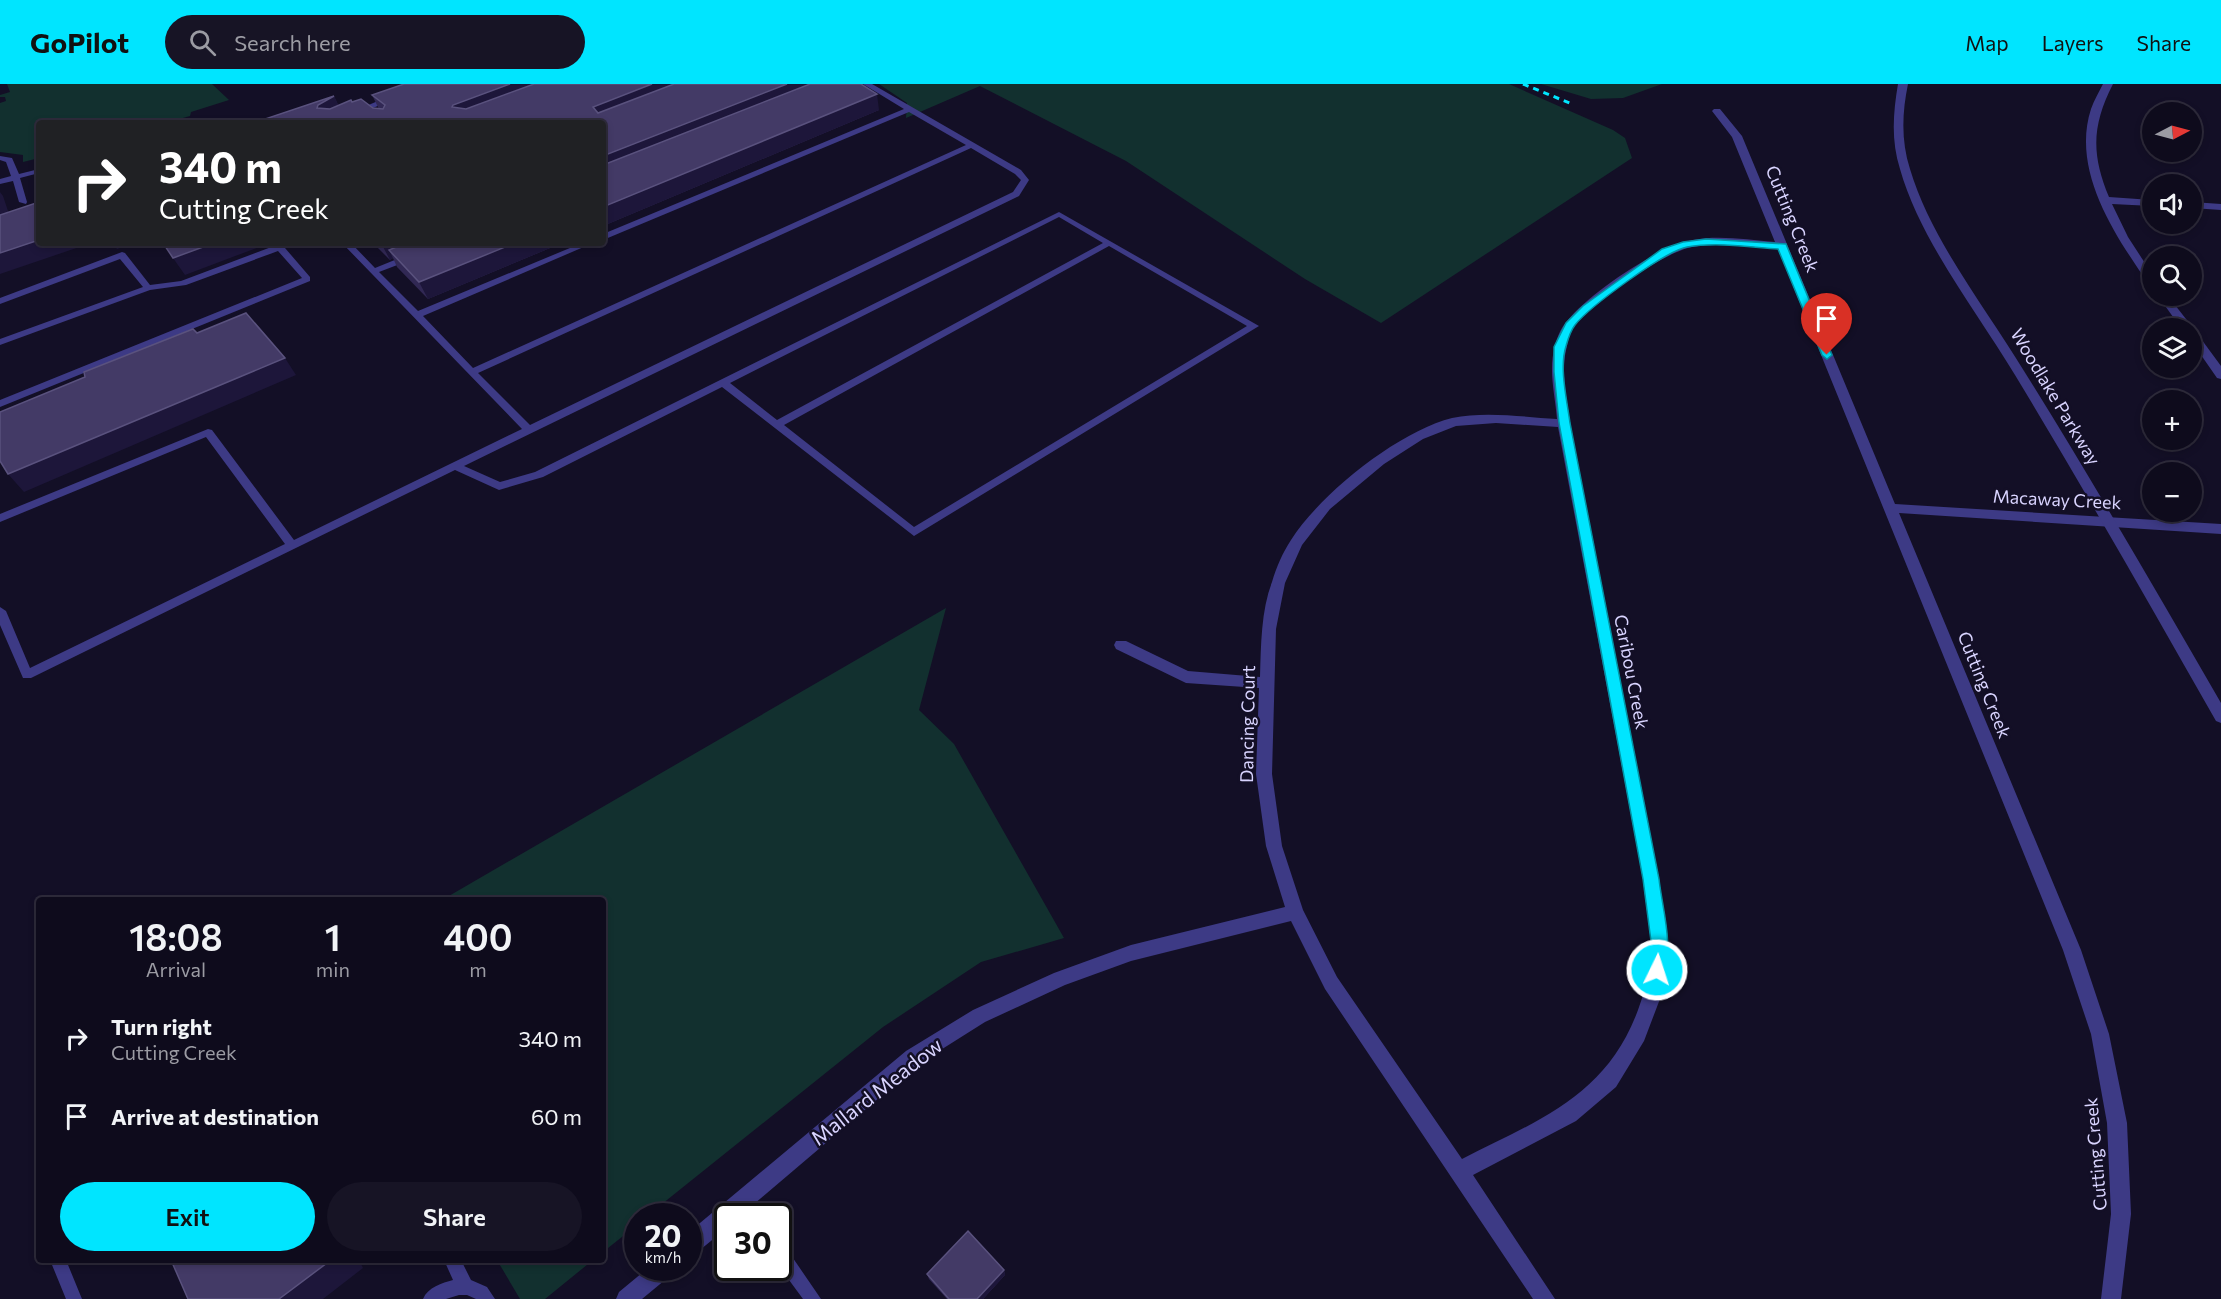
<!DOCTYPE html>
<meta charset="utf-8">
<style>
:root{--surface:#0e0b1c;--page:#171425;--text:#f1f3f6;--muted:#9b9ba3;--line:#2e2b3b;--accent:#00e5ff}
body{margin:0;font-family:Commissioner,sans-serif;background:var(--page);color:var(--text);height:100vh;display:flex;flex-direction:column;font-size:22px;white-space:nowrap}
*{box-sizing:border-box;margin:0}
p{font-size:20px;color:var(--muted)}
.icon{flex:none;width:33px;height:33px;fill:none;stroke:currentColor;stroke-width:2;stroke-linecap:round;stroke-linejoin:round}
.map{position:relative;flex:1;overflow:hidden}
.sheet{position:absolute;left:36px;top:813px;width:570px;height:366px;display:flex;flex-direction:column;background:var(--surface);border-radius:6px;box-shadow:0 3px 9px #0003,0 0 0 2px var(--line)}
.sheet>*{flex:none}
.guide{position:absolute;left:36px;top:36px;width:570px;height:126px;border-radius:6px;box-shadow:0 3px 9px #0003,0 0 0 2px var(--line);background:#202124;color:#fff;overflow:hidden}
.needle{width:39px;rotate:84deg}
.controls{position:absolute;left:2142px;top:18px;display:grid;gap:12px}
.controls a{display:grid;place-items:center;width:60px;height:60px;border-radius:50%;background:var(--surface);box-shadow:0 3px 9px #0003,0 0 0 2px var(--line);font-size:30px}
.speed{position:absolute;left:624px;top:1119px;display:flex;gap:12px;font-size:30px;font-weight:700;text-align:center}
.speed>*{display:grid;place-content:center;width:78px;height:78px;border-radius:50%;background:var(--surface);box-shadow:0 3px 9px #0003,0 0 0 2px var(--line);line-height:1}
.speed small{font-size:15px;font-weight:400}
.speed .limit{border:3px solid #111;border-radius:9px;background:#fff;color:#111}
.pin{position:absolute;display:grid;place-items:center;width:51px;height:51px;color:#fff;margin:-62px -26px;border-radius:50% 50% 50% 0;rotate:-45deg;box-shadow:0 0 6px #0007}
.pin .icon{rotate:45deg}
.me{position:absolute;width:66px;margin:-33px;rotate:4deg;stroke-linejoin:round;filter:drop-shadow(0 0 4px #0008)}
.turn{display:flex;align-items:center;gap:21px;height:126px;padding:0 24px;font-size:27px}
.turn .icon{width:78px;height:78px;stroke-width:2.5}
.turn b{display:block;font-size:42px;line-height:51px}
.eta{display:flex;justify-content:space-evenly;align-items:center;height:102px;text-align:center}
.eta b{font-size:36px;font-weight:600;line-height:42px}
.button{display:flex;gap:12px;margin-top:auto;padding:12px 24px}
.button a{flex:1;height:69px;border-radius:36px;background:var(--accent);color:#111;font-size:24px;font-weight:600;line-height:69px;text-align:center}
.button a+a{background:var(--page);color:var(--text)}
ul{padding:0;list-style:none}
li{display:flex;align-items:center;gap:18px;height:78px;padding:0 24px}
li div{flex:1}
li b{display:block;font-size:22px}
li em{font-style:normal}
header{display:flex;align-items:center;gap:36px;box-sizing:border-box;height:84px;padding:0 30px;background:var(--accent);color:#111}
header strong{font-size:28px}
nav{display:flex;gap:33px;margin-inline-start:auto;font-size:21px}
.search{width:420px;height:54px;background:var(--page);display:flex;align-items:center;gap:15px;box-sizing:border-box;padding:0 21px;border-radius:33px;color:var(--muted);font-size:22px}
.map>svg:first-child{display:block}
.green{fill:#12302f}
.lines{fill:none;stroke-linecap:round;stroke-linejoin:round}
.service{fill:#3d3a85;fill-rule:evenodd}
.minor{fill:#3d3a85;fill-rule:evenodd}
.tertiary{fill:#3d3a85;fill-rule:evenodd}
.rail{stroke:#00e5ff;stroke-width:3;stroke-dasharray:6 5;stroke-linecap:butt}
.wall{fill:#312854}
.shaded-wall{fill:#1d163a}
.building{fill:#433a66;stroke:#5a527e;stroke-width:1.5}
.route{fill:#00e5ff;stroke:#0095a6;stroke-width:1.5}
.labels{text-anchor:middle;stroke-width:5;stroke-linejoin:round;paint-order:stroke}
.street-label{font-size:18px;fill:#d9d4ff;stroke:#130f26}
.near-street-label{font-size:21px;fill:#d9d4ff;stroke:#130f26}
</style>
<header>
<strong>GoPilot</strong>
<div class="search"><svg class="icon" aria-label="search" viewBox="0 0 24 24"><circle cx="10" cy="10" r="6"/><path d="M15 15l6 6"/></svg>Search here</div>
<nav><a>Map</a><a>Layers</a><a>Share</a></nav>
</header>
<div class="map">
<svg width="2221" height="1215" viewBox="0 0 2221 1215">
<rect width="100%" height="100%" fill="#130f26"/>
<path class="green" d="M7,0h205l17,16 -38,12 -1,4 -25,7h-126v35l-16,4v-7l-23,-3v-49l6,-2 -1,-4h-5v-2l10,-3z
M879,0h630l104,46 12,8 7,20 -251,165 -76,-44 -179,-118 -146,-75 -74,32 1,-15z
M1541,0h121l-39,14 -32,1z
M946,524l-27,102 35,34 110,194 -83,24 -98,65 -236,189h-9l-1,9 -34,27v-352h-161z
M497,1176h96l-48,39h-25z"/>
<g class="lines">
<path class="service" d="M863,0h9l149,86 8,10 -10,16 -555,270 36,16 35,-10 524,-260 200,114 -345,210 -192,-149 -179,90 -44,13 -44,-20 -424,208h-8l-23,-53v-18l6,4 24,57 255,-124 -79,-107 -206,85v-8l208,-85 4,1 82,110 228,-111 -180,-186h9l24,25 32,-13h6v4l-34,13 39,39 164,-68h11l-170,73 50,52 493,-223 -57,-33 -306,128v-6l301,-125zM971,64l44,26 6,6 -8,12 -483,233 -52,-52zM1059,133l44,26 -326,177 -47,-37zM1109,162l138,80 -333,201 -130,-102z
M387,13l7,2 -21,9 18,15h-9l-18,-16z
M0,72l12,2 7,16 20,-5v4l-19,5 7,24 -1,2 -7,-2 -6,-21 -13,3v-5l11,-3 -5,-14 -6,-2z
M272,159h23l-10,5 25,29v4l-310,126v-7l302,-122 -24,-27 -92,34 -36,5 -150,55v-6l143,-52 -23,-28 -120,45v-6l122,-46 3,1 25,32 31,-4 93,-35z
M743,1109l6,2 13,21h-17l-10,-15 2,-6z
M778,1159l6,2 37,54h-18l-25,-34z
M50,1176h16l16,39h-16z
M444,1176h17l10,20 16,7 8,12h-19l-9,-4h-8l-13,4h-23c5,-12 19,-16 30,-19z"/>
<path class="minor" d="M2103,0h10c-21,41 -22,70 -4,113l43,3v6l-40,-2 16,33 24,37v10l-4,-1c-33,-48 -77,-112 -57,-174 3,-9 8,-17 12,-25z
M1714,25h6l22,27 153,368 326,20v10l-322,-21 182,437 28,84 18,89 4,91 -10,85h-20l10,-85 -4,-91 -16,-89 -28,-84 -285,-701c-28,-2 -58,-8 -86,-2 -28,5 -100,55 -117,78 -4,6 -7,14 -8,21 -7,25 0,52 3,77l89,456 10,70 -6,42 -19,50 -28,46 -40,34 -103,54 82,124h-22l-208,-310 -34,-68 -160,40 -66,24 -80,37 -65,41 -180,153h-12v11l-33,27 -7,3v-24l218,-182 67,-41 81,-37 77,-28 154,-38 -19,-61 -10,-72 3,-86 -73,-5 -70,-34 -2,-4 2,-4h10l62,30 72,6c1,-32 1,-66 12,-95 4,-14 11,-30 19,-42 29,-46 108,-109 161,-122 34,-7 71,-1 105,1 -2,-25 -9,-49 -2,-73 2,-9 6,-18 12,-25 23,-28 90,-74 126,-81 27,-5 55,0 82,2l-43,-105 -20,-26zM1496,339l62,4 85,452c2,23 7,46 8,68 1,21 -6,44 -13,63 -32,87 -100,110 -176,149l-125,-182 -34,-67 -21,-64 -10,-72 4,-145 9,-46 17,-38 28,-36 54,-45 39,-25 33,-13z
M2192,118l29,2v6l-29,-2z
M2158,212h10l25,32 -1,2 -11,-2z
M2192,246l4,2 25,34v13l-4,-1 -25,-36z
M648,1184h26l-3,7 -29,24h-26l3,-7z"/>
<path class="tertiary" d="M1898,0h10c-6,29 -7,57 2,85 21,71 76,139 114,202 68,109 133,221 197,332v20l-5,-2c-66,-116 -132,-232 -201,-346 -38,-63 -95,-135 -115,-206 -9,-28 -7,-56 -2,-85z"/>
<path class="rail" d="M1523,0l49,20"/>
</g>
<path class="wall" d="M372,11l507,15 -276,116v-103h-350l81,-27 4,9 14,-3 21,6 6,1z
M373,159h189l-134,56 -31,-32 -4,-9 -3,2z
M1004,1186l1,5 -22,24h-36l-18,-20 -2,-5z"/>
<path class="shaded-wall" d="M510,0h49l-99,37 -8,-14 1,-2z
M652,0h45l-97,39 -7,-16z
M787,0h44l-228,91v-19z
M877,10l2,16 -276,116v-19z
M334,12l8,16 -25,-4 1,-3z
M0,108l3,4 8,24 -11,4z
M39,156v3h52l-91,31v-21z
M113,159h21l-17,6z
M214,159h42l3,4 -74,28 -12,-17z
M381,159h50l-42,7 4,8 -3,2z
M515,159h47l-134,56 -9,-17z
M285,274l11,17 -272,117 -16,-18z
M331,1176h28l4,8 -40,31h-44z
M1004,1186l1,5 -22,24h-6z"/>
<path class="building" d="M404,0h106l-57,21 -1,2 14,2 68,-25h118l-59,23 5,6 76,-29h113l-184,72v-33h-350l81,-27 -16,9 -1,3 13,1 21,-9 1,2 9,-3 12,9 10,1 2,-4 -13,-10z
M810,0h51l16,10 -274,113v-42z
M39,118v38l-39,13v-38z
M163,159h51l-41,15z
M406,159h109l-96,39 -30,-32z
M246,229l39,45 -277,116 -8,-13v-49l85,-35 -1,-5 109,-43 4,4z
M968,1147l36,39 -27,29h-28l-22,-25z
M171,1176h160l-52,39h-91z"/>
<path class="route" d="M1706,155l80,5 46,111 -5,4 -5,-4 -44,-106c-29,-2 -61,-7 -91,-2 -22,4 -98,60 -112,78 -4,5 -7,14 -9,21 -7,22 1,54 4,77l89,456c3,29 16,69 3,96l-5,3 -6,-3 -2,-5 3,-21 -9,-70 -84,-456 -5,-51v-25l12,-24 17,-17 79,-57 21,-7z"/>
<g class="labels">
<g class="street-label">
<text transform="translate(1792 135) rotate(68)" y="6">Cutting Creek</text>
<text transform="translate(2055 313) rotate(59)" y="6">Woodlake Parkway</text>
<text transform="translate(2057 416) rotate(3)" y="6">Macaway Creek</text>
<text transform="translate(1631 588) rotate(79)" y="6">Caribou Creek</text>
<text transform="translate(1984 601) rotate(68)" y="6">Cutting Creek</text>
<text transform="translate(1248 640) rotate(-89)" y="6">Dancing Court</text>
<text transform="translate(2096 1070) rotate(-95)" y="6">Cutting Creek</text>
</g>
<g class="near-street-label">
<text transform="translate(877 1008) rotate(-38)" y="7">Mallard Meadow</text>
</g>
</g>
</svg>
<div class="controls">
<a><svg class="needle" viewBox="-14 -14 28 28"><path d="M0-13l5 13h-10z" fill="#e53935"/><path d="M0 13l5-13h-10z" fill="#9b9ba3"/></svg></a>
<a><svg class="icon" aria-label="sound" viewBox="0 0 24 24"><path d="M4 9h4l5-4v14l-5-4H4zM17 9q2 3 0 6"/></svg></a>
<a><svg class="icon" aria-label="search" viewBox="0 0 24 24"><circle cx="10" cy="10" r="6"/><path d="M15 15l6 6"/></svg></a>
<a><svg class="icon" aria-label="layers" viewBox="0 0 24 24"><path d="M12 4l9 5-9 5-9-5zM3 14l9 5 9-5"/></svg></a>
<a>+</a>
<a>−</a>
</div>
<div class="speed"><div>20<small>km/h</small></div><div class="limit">30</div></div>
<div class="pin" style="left:1827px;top:271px;background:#d93025"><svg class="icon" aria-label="arrive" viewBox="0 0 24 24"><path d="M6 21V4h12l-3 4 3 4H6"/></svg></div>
<svg class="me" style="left:1657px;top:886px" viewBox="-20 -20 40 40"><circle r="17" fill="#00e5ff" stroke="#fff" stroke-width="3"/><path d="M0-11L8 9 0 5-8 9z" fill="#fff"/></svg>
<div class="guide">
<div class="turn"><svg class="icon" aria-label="right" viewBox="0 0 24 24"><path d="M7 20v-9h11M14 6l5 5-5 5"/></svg><div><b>340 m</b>Cutting Creek</div></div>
</div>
<section class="sheet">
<div class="eta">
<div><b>18:08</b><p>Arrival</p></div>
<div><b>1</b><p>min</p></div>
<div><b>400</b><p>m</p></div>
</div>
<ul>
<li><svg class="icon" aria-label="right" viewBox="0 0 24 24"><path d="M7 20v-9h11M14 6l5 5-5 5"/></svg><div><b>Turn right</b><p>Cutting Creek</p></div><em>340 m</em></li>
<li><svg class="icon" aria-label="arrive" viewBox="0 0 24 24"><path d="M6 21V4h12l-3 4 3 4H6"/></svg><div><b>Arrive at destination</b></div><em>60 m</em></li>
</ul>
<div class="button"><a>Exit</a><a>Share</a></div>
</section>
</div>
